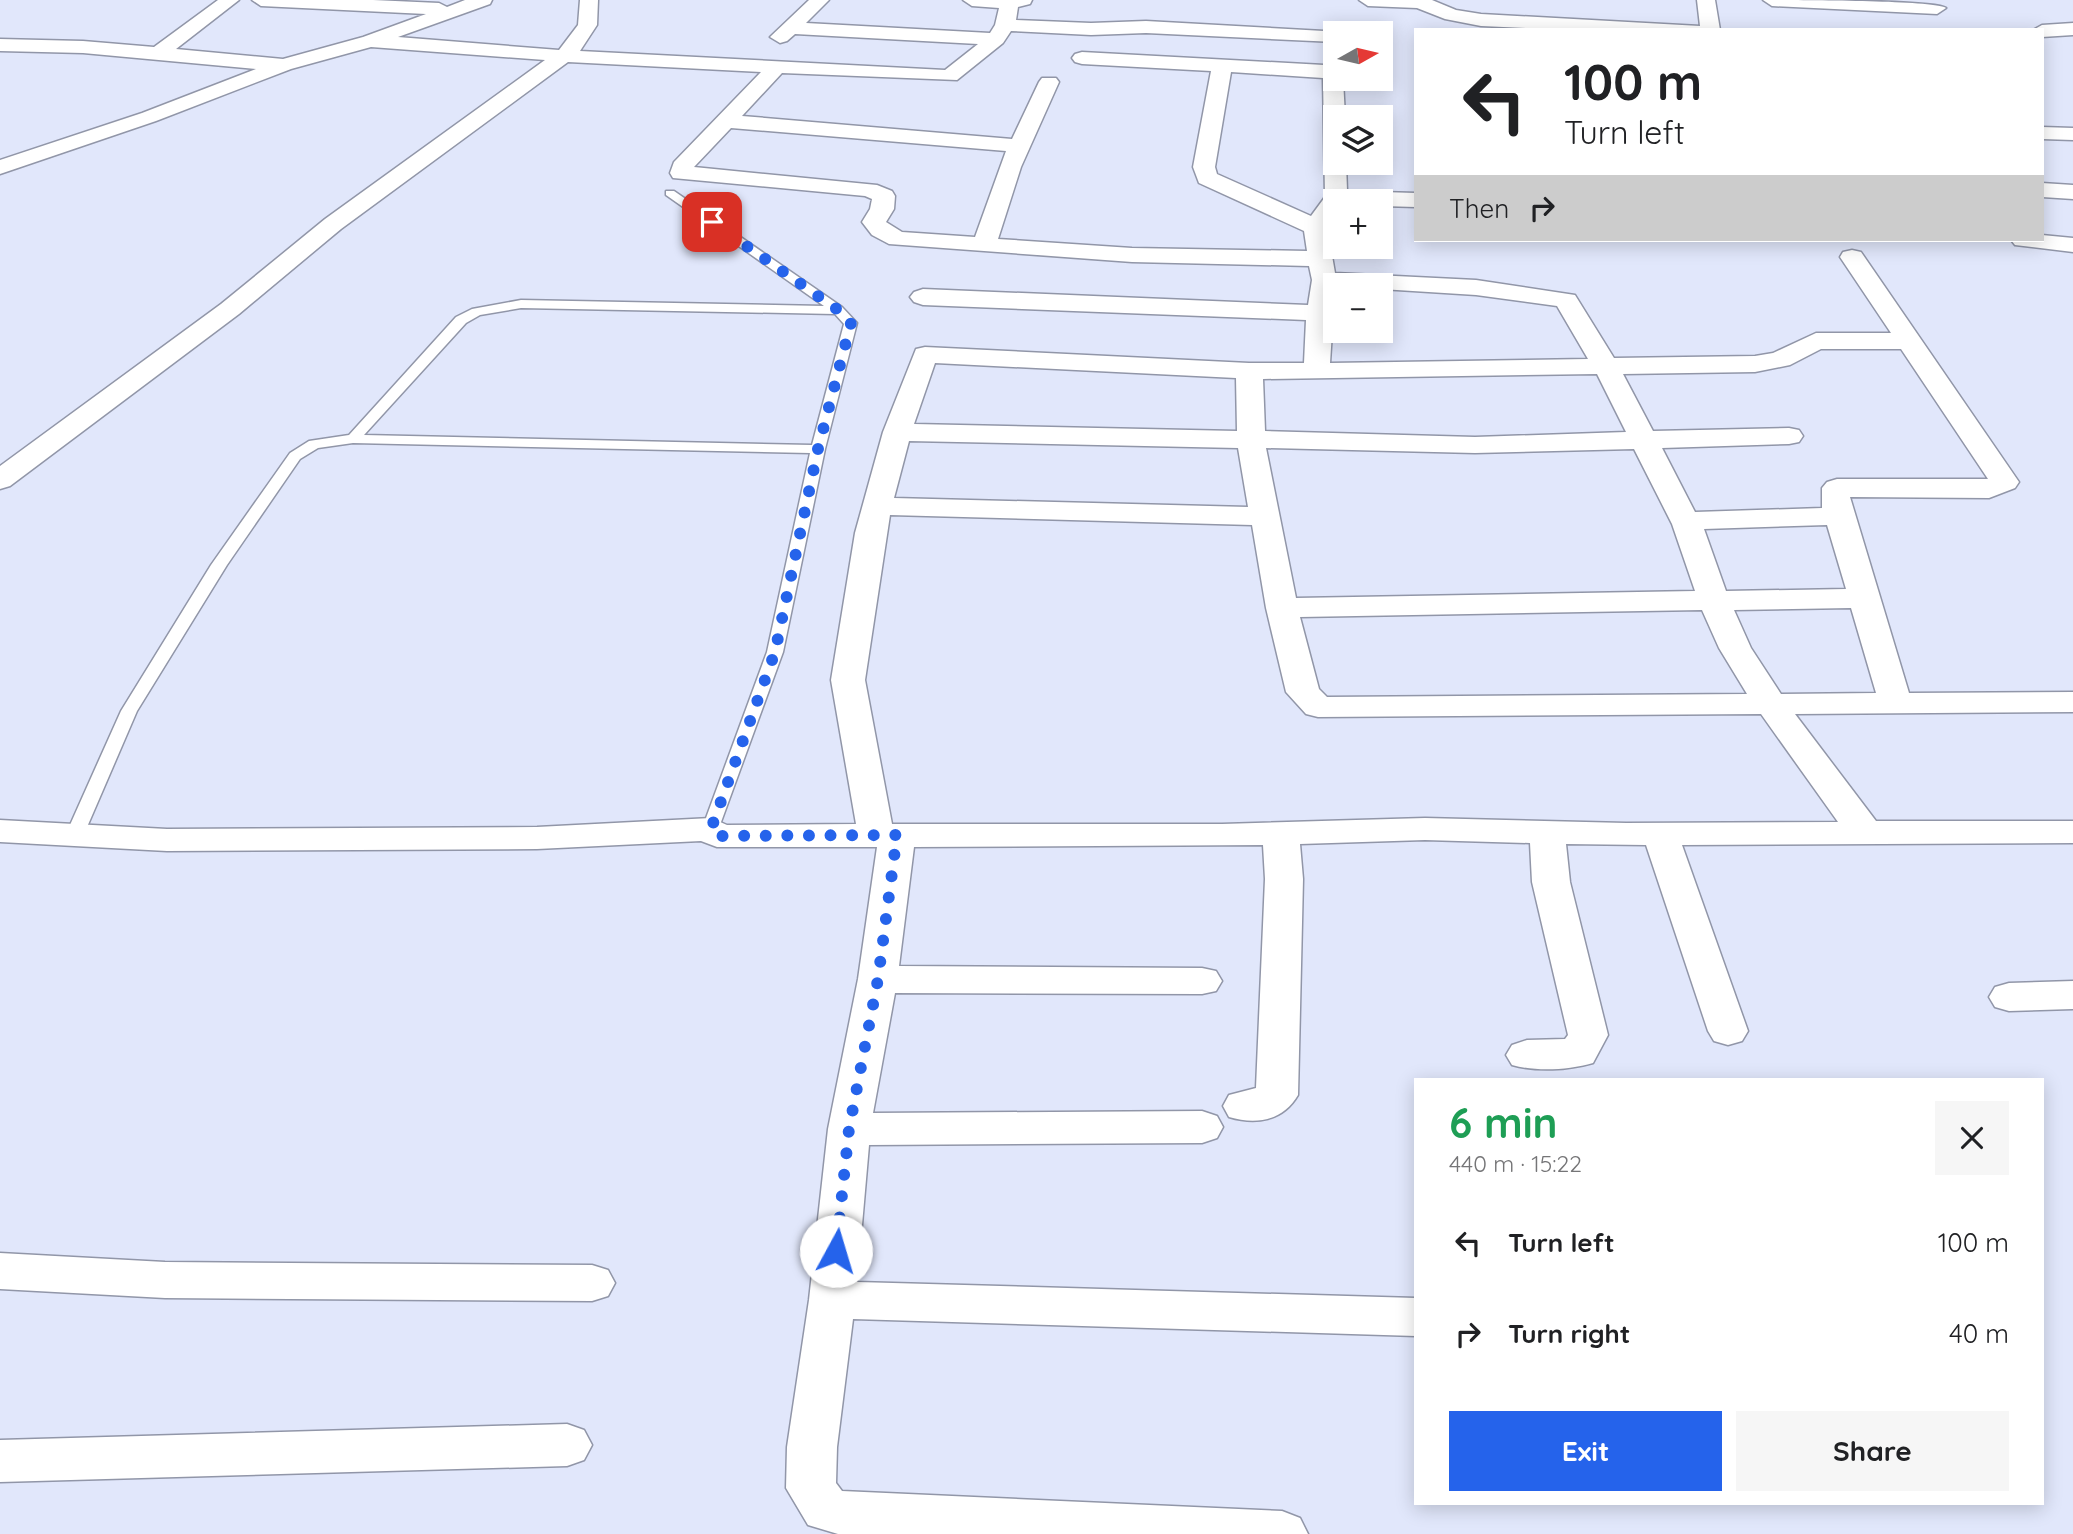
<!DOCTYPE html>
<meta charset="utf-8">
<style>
:root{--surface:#fff;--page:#f6f6f6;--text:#202124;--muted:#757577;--accent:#2563eb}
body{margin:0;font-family:Quicksand,sans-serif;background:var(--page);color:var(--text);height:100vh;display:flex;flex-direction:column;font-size:26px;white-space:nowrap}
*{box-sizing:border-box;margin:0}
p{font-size:23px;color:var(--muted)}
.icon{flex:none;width:38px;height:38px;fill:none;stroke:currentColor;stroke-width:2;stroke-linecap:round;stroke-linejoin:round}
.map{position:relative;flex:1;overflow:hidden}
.side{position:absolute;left:1414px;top:1078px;width:630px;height:427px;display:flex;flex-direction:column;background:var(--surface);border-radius:0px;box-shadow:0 4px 18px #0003}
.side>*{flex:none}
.guide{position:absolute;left:1414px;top:28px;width:630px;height:214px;border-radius:0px;box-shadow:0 4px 18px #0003;background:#fff;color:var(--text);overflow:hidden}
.needle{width:46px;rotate:82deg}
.buttons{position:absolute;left:1323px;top:21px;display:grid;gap:14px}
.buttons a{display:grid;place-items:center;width:70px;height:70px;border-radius:0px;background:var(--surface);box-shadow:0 4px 18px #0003;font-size:35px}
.pin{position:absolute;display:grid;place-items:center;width:60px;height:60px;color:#fff;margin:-30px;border-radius:14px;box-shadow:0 4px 10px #0006}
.me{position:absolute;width:77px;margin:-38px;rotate:6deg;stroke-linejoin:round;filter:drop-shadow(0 0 5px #0008)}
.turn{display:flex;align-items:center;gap:24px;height:147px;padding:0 35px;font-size:32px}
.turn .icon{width:91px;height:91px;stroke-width:2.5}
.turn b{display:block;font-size:49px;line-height:60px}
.then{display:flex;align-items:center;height:66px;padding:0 35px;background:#0003;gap:14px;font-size:26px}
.round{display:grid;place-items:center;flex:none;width:74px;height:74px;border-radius:0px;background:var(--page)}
.summary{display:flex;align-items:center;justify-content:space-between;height:119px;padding:0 35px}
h1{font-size:42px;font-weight:800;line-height:52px;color:#1e9e55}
.cta{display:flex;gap:14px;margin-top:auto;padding:14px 35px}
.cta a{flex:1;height:80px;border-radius:0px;background:var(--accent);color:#fff;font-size:28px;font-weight:800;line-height:80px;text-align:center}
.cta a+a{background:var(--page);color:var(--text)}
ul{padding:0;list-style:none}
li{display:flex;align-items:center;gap:21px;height:91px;padding:0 35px}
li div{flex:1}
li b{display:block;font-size:26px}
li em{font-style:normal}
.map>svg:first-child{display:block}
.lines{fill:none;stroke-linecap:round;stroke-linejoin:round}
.service-casing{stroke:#9196a8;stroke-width:3}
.minor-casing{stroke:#9196a8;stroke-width:3}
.service{fill:#fff;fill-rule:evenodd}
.minor{fill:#fff;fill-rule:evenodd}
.route{stroke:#2563eb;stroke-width:12;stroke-dasharray:0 21.6}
</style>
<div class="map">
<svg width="2073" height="1534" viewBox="0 0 2073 1534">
<rect width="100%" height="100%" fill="#e1e7fb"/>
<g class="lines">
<defs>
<path id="service" d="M666,191h8l168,116 15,16 -32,126 -42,203 -66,181h-12l-3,-4 65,-177 43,-199 -457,-10 -35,5 -18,11 -73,106 -90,146 -53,123 -3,4h-12l-3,-4 55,-123 90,-146 79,-112 19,-12 40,-6 107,-118 16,-8 49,-9 303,6 -158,-111zM521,308l314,6 9,10 -32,121 -448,-10 102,-112 14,-8z"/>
<path id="minor" d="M218,0h21l-63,49 107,10 80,-22 63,-23 -165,-8 -9,-6h121l66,3 8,4 18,-7h27l-2,4 -92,33 161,13 19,-25 2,-25h18l-1,25 -17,26 365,19 33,-26 -183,-10 -8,7 -7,2 -10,-6 39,-37h20l-23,23 184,10 5,-8 4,-17 -27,-2 -9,-6h69l-2,4 -12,3 -2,13 75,3 55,-2 196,11 -7,1v9l-189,-9 -55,2 -80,-4 -8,12 -46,37 -175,-7 -40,43 270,23 27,-57 3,-4h14l3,4 -38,85 -23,72 134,9 175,3 -3,-20 -105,-48 -6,-16 18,-96 -129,-7 -7,-2 -3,-4 3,-4 7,-2 242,13 4,-9 7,-2v25h8l2,38h-10v46h11l1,28 69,2v14l-35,-1v-5h-46v14l-8,12 8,46 141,7 99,15 39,63 141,-2 18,-3 43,-20h75l-51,-76 3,-5 9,-2 9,2 158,230 -4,6 -26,10 -139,-1 59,196 164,-1v20l-278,2 81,107h197v22l-391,2 66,186 -6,10 -14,4 -14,-4 -6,-10 -62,-186 -80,-1 4,38 38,153 -15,28c-25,7 -56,9 -81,2l-6,-10 6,-10 15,-5 38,-1 3,-4 -36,-153 -2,-39 -105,-3 -125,4 3,35 -5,216c-15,26 -42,30 -69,22l-6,-11 6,-11 27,-7 9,-209 -2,-34 -349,2 -15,119 303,2 14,3 6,10 -6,10 -14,3 -307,-1 -22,120 329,-2 15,5 6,11 -6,11 -15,5 -333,2 -12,137 559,16v38l-563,-17 -16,128 -1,36 6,8 440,20 18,7 8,16h-470l-30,-9 -22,-37 1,-41 22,-147 19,-171 30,-150 19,-132h-160l-16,-6 -164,8 -370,2 -167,-9v-22l167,9 370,-2 174,-9 16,7 129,-1 -25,-144 24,-147 28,-101 33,-83 9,-2 324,16h55l2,-43 -383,-15 -9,-3 -4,-5 4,-5 9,-3 385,16 4,-25 -3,-14 -177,-4 -243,-18 -17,-9 -10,-13 8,-13 2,-10 -7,-3 -192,-18 -3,-5 4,-11 87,-90 -193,-10 -227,167 -102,85 -229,172 -10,3v-23l221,-162 104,-85 220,-159 -174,-13 -80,22 -135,52 -156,53v-14l142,-47 114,-44 -173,-16 -83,-2v-12l83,2 71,6zM1231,72l92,6 2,119 -14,19 -94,-42 -2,-7zM731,128l275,23 -31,86 -73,-5 -16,-10 8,-13 1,-13 -3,-5 -15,-6 -183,-18zM1335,285h46v4l95,6 81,11 31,53 -258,4zM1821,349h80l87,130h-151l-10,3 -5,6v20l-127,4 -33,-64 127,-4 10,-2 4,-6 -4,-6 -10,-2 -136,3 -30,-57 132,-2 35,-7zM935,363l301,15 1,53 -323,-7zM1597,374l29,58 -151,5 -210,-6 -2,-52zM909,441l329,7 10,59 -354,-9zM1266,448l209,5 159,-4 38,75 23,67 -399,7zM890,515l362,10 14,83 20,84 20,22 12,3 443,-3 77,108 -212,1 -201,-5 -203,6h-330l-27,-144zM1827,525l19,64 -120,2 -22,-62zM1851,608l25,85 -95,1 -30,-46 -17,-38zM1702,610l17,38 28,46 -420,3 -8,-8 -19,-72z
M1359,0h73l24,10 25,4 219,12 -3,-26h18l5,30h-154l-85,-4 -36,-7 -28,-11 -49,-2z
M1763,0c25,0 173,0 183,8l-9,6 -165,-8z
M2073,23v12l-31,2v-7h-9l9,-5z
M2042,127l31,1v12l-31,-1z
M2042,183l31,2v14l-31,-2z
M2042,235l31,3v14l-58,-7 -4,-5h31z
M2073,981v28l-64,2 -14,-4 -6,-10 6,-10 14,-4z
M0,1253l165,9 427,3 16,5 7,13 -7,13 -16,5 -427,-3 -165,-9z
M567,1424l17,6 8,15 -8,15 -17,6 -567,16v-42z"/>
</defs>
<use href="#service" class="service-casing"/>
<use href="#minor" class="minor-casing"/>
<use href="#service" class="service"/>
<use href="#minor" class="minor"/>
</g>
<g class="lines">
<path class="route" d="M712,222l126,88 13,13 -33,126 -43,203 -64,177 6,7 180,-1 -19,144 -29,150 -13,122"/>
</g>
</svg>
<div class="buttons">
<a><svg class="needle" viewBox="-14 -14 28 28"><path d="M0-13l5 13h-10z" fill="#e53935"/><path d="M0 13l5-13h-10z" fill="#757577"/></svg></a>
<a><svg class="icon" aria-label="layers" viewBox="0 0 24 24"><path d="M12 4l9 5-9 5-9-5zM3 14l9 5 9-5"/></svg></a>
<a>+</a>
<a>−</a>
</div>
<div class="pin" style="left:712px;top:222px;background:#d93025"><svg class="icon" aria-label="arrive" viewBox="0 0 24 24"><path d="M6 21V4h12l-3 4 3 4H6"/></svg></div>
<svg class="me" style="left:836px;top:1251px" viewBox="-20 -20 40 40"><circle r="19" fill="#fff"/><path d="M0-13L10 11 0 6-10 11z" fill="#2563eb"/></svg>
<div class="guide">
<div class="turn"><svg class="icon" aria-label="left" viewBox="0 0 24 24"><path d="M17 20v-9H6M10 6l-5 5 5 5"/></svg><div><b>100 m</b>Turn left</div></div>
<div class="then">Then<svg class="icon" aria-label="right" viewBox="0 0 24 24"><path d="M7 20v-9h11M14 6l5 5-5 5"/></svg></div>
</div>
<section class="side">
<div class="summary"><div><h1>6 min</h1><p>440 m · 15:22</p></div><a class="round"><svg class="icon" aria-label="close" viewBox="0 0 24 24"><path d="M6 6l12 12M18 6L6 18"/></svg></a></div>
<ul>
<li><svg class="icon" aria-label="left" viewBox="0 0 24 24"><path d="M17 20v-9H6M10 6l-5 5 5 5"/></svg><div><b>Turn left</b></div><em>100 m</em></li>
<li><svg class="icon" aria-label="right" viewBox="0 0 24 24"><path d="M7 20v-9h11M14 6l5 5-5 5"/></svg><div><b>Turn right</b></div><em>40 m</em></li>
</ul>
<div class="cta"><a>Exit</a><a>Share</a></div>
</section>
</div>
